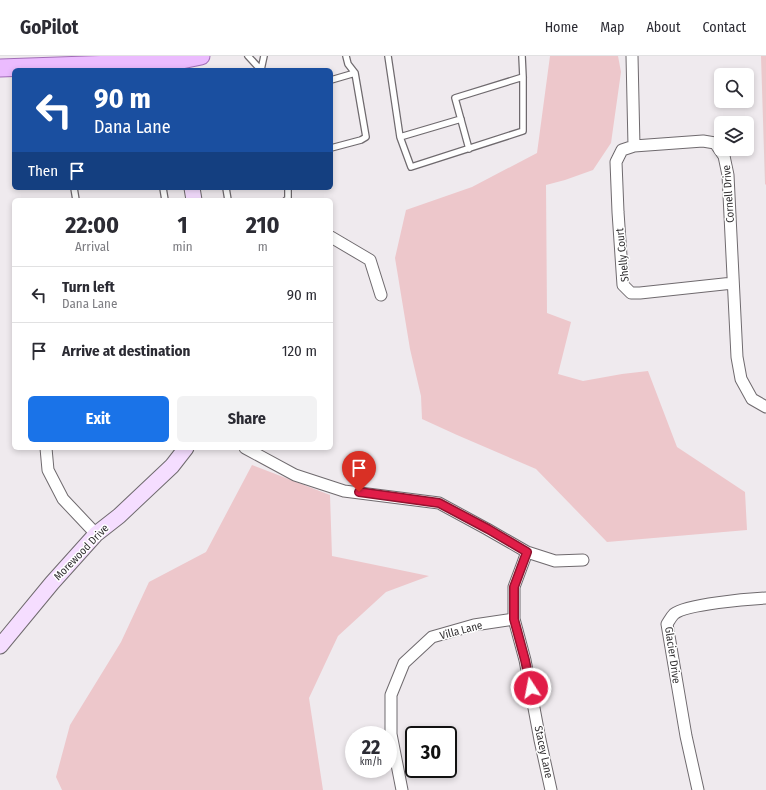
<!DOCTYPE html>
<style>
:root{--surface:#fff;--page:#f2f2f3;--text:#2b2b33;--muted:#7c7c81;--line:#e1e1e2;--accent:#1a73e8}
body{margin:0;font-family:"Fira Sans Condensed",sans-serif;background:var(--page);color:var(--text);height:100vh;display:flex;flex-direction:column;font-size:15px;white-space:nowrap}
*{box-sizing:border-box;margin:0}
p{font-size:13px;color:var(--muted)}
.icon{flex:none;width:22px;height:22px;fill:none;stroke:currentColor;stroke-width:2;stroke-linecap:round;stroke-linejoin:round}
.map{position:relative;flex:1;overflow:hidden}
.side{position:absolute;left:12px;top:142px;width:321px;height:252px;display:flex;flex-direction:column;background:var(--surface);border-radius:6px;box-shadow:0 2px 6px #0003}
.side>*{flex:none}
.guide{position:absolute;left:12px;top:12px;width:321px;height:122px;border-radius:6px;box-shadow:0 2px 6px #0003;background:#1a4fa0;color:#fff;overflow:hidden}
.controls{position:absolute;left:714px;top:12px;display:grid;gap:8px}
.controls a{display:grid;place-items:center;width:40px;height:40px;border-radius:6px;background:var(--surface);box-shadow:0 2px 6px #0003;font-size:20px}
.speed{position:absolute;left:345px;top:670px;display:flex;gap:8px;font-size:20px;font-weight:700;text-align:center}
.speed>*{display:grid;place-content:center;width:52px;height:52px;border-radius:50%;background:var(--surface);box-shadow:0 2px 6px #0003;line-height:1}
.speed small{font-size:10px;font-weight:400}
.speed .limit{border:2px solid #111;border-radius:6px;background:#fff;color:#111}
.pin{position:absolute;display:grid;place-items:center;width:34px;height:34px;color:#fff;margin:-41px -17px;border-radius:50% 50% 50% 0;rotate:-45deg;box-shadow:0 0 4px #0007}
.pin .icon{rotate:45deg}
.me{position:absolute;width:44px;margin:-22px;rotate:349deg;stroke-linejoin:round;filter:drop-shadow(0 0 3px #0008)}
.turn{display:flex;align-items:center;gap:14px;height:84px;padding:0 16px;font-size:18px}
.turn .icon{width:52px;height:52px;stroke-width:2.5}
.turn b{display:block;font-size:28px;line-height:34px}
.then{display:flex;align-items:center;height:38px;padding:0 16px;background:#0003;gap:8px;font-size:15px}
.eta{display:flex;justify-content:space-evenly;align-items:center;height:68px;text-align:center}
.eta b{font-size:24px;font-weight:700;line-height:28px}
.action{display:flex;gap:8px;margin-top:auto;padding:8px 16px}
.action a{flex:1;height:46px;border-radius:6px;background:var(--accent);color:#fff;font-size:16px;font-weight:700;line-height:46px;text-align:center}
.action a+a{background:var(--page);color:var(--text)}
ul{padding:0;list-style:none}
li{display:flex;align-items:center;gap:12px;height:56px;padding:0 16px;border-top:1px solid var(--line)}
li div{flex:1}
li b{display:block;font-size:15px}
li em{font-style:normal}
header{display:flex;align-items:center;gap:24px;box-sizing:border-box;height:56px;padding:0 20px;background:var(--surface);border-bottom:1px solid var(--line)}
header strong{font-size:19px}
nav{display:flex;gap:22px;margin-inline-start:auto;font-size:14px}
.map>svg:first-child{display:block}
.green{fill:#edc7cb}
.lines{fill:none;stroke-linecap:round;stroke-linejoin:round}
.lane-casing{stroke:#6f6a6e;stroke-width:8}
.street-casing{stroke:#6f6a6e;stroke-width:13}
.secondary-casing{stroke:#6f6a6e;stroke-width:17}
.primary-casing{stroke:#a16db7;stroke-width:19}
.lane{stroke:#fff;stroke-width:5.5}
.street{stroke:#fff;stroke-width:11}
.secondary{stroke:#f5ddff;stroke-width:15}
.primary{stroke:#ebbbfe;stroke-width:17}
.route-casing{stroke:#92132f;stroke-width:10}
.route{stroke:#e11d48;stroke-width:7}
.labels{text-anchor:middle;stroke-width:3;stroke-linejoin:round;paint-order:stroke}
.street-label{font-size:11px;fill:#323032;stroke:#fff}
</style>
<header>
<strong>GoPilot</strong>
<nav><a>Home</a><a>Map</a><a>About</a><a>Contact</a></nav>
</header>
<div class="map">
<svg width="766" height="734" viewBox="0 0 766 734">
<rect width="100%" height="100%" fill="#efeaee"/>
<path class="green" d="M550,0h68l3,16 -10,71 -18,27 -28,10 -19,5 1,128 24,9 -13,52 25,7 39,-7 26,-3 29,76 68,45 2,38 -140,12 -71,-73 -79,-34 -35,-16 -1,-23 -11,-47 -15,-91 11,-48 66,-23 65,-34z
M761,0h5v129l-1,-1z
M252,409l78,30 2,61 97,20 -43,16 -48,44 -29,62 14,92h-261l-6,-13 14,-52 51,-83 28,-60 57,-30z"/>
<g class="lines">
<defs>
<path id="lane" d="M248,0l13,14
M388,0l12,81 11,30 112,-36v-54l-1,-21
M261,14l3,-14
M331,24l24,-7
M400,81l61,-18
M331,92l30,-8 5,-3 -11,-64 -7,-9 -2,-8
M469,93l-14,-51 68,-21
M74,132l2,12
M163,132l2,12
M226,132l2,12
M286,144l2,-1v-11"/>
<path id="street" d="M632,0l2,90
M331,181l39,23 11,35
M733,227l-93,10h-9l-8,-8 -5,-73 -2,-50 6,-12 12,-4 69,-5 12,2 9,13 4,19 9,182 4,22 11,20 14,8
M46,392l2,22 15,29 33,35
M245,392l50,27 49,16 95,12 48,26 40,23 28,9 28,-1
M527,496l-13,35v32l11,41 15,80 11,50
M402,734l-11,-56v-39l13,-32 28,-26 42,-12 40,-6
M698,734l-12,-54 -19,-112c2,-3 4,-7 7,-10 12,-10 75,-15 92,-16"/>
<path id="secondary" d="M192,132l2,12
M0,590l52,-63 44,-49 23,-18 53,-50 14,-18"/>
<path id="primary" d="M0,12l172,-6 29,-6"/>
</defs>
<use href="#lane" class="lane-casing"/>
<use href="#street" class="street-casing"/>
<use href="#secondary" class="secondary-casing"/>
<use href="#primary" class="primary-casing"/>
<use href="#lane" class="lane"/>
<use href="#street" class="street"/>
<use href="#secondary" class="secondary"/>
<use href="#primary" class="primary"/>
</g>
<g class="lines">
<defs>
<path id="route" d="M359,436l80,11 49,26 39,23 -13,35v32l11,41 6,28"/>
</defs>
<use href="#route" class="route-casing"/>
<use href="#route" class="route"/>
</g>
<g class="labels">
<g class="street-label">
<text transform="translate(728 138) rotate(-94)" y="4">Cornell Drive</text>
<text transform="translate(622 199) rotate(-96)" y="4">Shelly Court</text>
<text transform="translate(81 496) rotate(-46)" y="4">Morewood Drive</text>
<text transform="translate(461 574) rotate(-15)" y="4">Villa Lane</text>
<text transform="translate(673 599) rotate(82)" y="4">Glacier Drive</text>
<text transform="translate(544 696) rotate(78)" y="4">Stacey Lane</text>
</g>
</g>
</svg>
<div class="controls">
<a><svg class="icon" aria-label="search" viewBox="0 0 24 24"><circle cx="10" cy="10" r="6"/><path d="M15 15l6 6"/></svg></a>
<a><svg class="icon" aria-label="layers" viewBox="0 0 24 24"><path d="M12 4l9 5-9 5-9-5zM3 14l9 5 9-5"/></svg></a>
</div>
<div class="speed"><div>22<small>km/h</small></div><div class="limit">30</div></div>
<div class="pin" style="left:359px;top:436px;background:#d93025"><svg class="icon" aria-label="arrive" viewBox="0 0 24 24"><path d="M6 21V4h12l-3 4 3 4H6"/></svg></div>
<svg class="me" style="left:531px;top:632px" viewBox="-20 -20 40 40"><circle r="17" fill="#e11d48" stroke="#fff" stroke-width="3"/><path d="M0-11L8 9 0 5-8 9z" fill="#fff"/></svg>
<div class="guide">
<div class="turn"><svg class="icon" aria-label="left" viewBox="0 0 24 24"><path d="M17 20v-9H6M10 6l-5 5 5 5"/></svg><div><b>90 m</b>Dana Lane</div></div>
<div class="then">Then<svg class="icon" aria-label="arrive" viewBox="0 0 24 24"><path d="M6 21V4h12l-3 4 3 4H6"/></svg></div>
</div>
<section class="side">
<div class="eta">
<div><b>22:00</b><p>Arrival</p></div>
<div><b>1</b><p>min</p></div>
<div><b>210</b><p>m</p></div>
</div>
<ul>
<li><svg class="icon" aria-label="left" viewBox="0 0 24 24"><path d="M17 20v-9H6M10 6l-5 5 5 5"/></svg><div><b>Turn left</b><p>Dana Lane</p></div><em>90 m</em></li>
<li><svg class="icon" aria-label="arrive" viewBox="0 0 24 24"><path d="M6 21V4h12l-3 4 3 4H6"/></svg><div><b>Arrive at destination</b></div><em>120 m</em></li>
</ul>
<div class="action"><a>Exit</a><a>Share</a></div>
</section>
</div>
